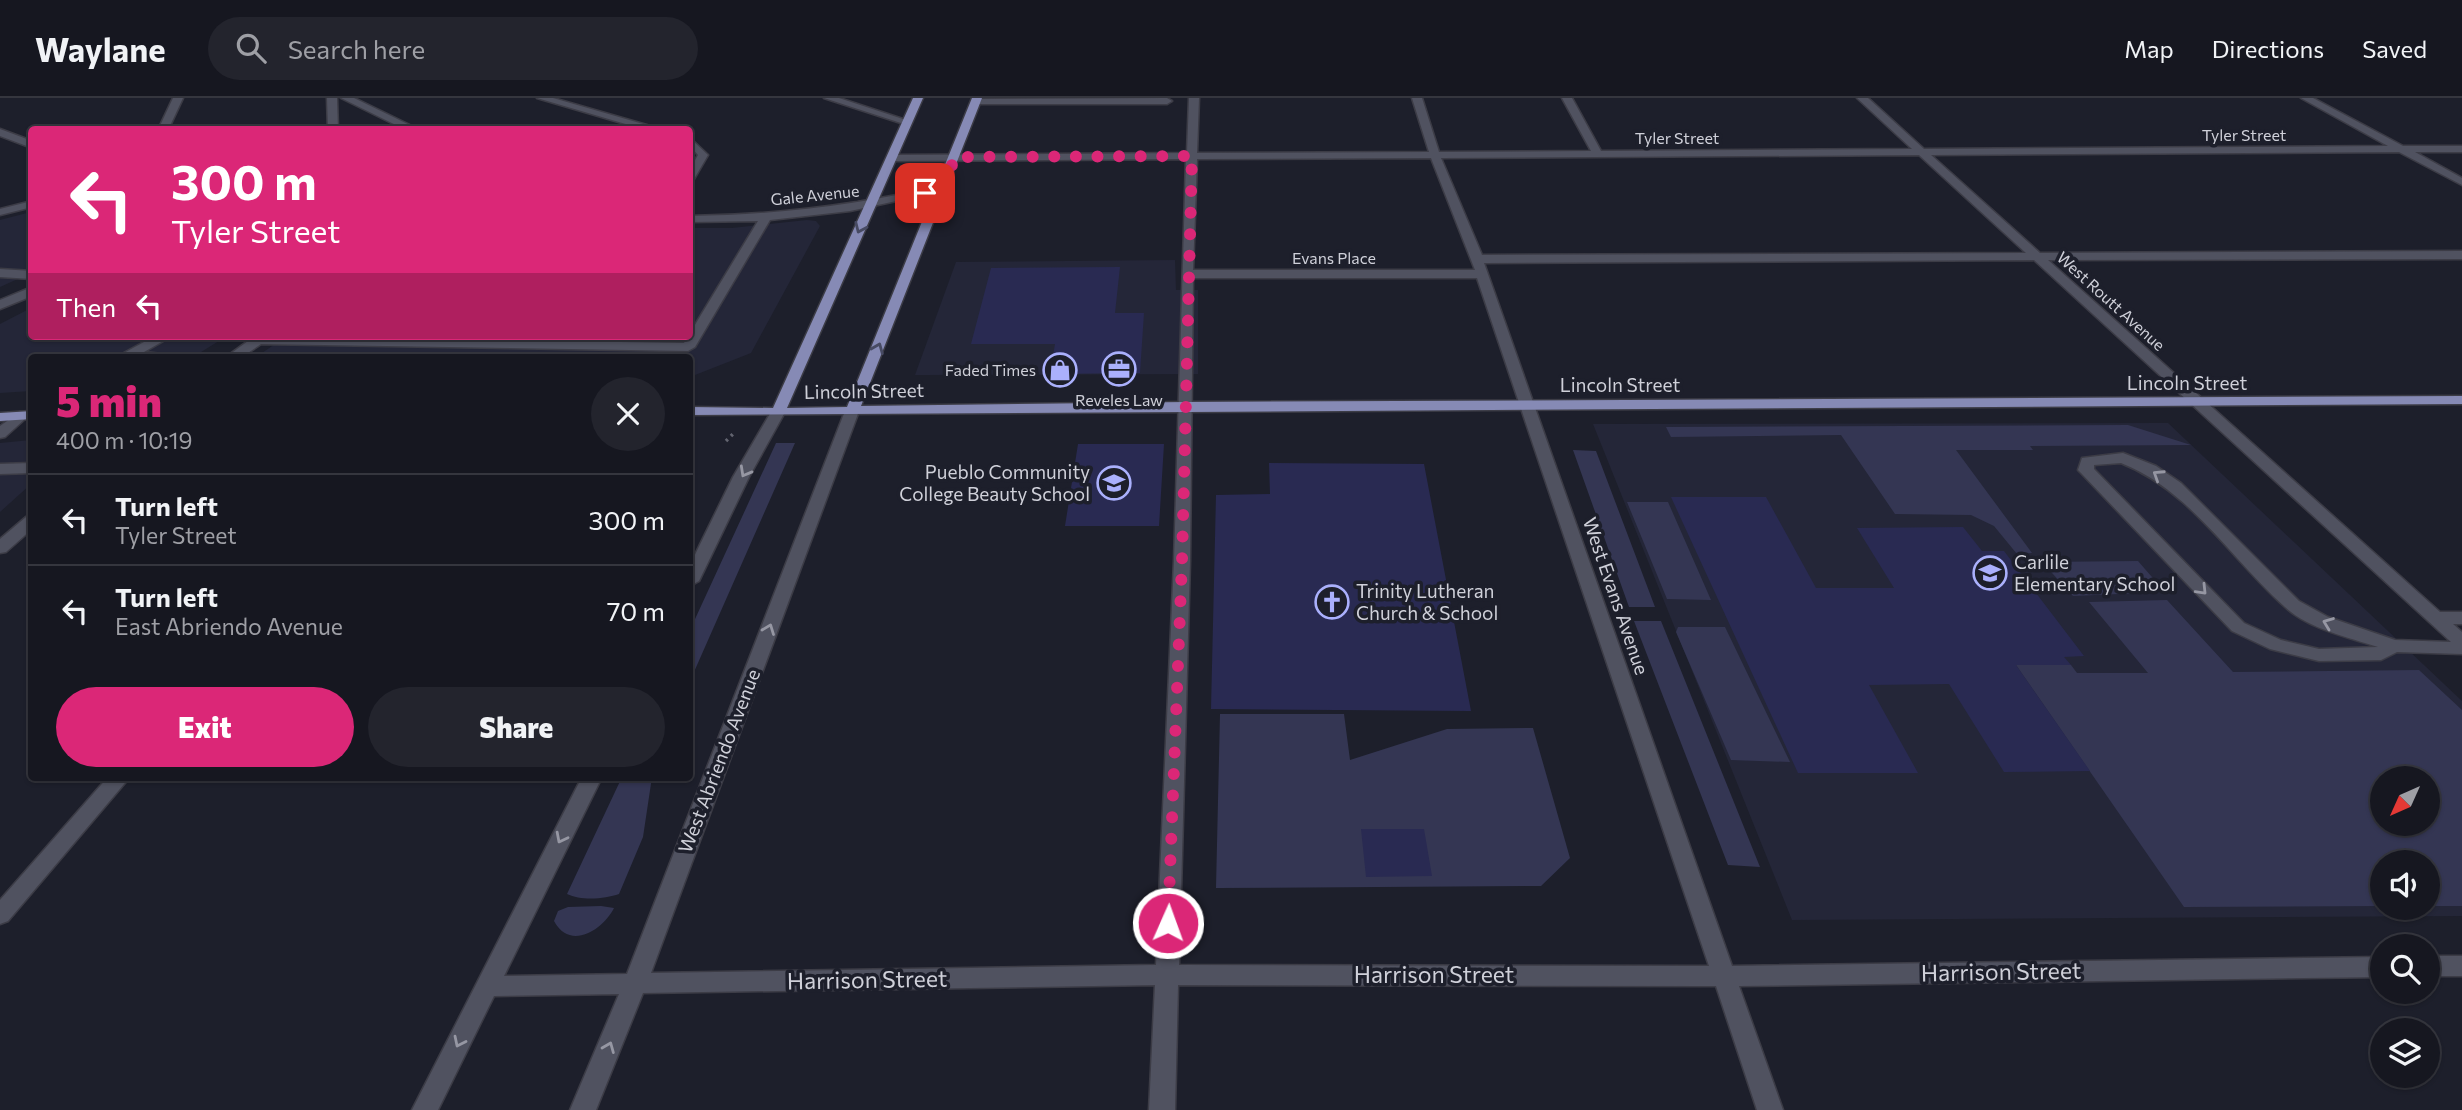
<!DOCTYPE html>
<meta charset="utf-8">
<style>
:root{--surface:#161720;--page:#23242d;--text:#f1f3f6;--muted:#9e9fa5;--line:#35363e;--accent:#db2777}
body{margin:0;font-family:Commissioner,sans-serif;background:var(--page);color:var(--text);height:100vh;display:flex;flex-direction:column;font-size:26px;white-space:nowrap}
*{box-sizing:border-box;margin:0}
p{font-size:23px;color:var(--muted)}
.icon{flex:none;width:38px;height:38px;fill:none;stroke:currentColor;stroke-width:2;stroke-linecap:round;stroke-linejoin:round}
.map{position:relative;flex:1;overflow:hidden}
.drawer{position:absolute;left:28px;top:256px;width:665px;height:427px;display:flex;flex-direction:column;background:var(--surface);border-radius:7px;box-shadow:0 2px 5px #0004,0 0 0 2px var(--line)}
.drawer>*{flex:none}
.guide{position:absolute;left:28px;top:28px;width:665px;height:214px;border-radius:7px;box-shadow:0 2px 5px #0004,0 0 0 2px var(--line);background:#db2777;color:#fff;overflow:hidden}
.needle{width:46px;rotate:225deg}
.fabs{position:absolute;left:2370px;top:668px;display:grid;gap:14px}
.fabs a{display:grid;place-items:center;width:70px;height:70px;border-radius:50%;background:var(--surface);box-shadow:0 2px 5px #0004,0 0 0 2px var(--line);font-size:35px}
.pin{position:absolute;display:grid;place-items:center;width:60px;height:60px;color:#fff;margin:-30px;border-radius:14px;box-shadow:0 4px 10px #0006}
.me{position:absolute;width:77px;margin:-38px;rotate:2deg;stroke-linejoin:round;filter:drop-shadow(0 0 5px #0008)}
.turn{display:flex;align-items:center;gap:24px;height:147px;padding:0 28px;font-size:32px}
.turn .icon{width:91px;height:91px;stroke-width:2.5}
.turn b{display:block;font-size:49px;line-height:60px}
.then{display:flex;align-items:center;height:66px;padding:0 28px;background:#0003;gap:14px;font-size:26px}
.round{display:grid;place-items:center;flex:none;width:74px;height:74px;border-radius:37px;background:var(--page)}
.headline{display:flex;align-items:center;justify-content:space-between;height:119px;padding:0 28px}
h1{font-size:42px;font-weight:800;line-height:52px;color:var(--accent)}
.cta{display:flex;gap:14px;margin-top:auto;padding:14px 28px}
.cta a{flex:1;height:80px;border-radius:42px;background:var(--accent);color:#fff;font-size:28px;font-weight:800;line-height:80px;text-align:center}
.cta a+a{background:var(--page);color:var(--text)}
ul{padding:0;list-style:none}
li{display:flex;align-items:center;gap:21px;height:91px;padding:0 28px;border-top:2px solid var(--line)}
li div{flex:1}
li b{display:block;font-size:26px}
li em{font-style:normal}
header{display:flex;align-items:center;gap:42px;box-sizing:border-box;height:98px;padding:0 35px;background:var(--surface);border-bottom:2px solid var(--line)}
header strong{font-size:33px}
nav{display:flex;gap:38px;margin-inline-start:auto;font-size:24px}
.search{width:490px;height:63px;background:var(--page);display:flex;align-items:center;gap:18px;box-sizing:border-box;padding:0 24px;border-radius:38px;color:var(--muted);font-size:26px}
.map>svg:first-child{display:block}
.built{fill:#242638;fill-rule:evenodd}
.green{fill:#343653;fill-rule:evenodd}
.building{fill:#292a52}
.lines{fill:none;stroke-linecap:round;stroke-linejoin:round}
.minor-casing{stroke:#3c3c46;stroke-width:3}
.major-casing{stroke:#3c3c46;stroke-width:3}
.path{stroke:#62646f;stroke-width:3.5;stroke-dasharray:2.5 4.5;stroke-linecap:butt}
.minor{fill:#505260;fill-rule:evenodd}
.major{fill:#868ab5;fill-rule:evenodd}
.oneway{stroke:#474a62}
.oneway2{stroke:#9697a3}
.route{stroke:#db2777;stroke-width:12;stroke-dasharray:0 21.6}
.labels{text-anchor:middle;stroke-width:7;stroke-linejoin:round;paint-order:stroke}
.far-street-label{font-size:16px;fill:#cfd0d9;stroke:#1d1f2b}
.far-poi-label{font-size:16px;fill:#cfd0d9;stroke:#1d1f2b;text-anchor:end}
.street-label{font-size:19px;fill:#cfd0d9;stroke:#1d1f2b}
.poi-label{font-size:19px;fill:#cfd0d9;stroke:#1d1f2b;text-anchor:start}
.near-street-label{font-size:23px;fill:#cfd0d9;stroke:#1d1f2b}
</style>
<header>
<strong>Waylane</strong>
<div class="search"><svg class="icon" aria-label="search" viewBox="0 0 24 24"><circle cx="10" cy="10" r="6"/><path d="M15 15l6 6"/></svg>Search here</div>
<nav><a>Map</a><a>Directions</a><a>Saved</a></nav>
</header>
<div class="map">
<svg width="2462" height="1012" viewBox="0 0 2462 1012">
<rect width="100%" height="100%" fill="#1d1f2b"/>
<path class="built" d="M31,114v61l-31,14v-67z
M807,122l9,1 4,5 -69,127 -56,22h-5v-18h-434l31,-21h403v-108h42z
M1175,162l1,30h22v84l-283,1 41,-113z
M31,210l1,28h195l-34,21h-161l-1,34 -31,2v-69z
M2168,325l294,278v215l-670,4 -199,-496zM2382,681h45v45h-45zM2382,765h45v45h-45z
M31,342v44l-31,28v-69z"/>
<path class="green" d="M2128,327l63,20 -161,1 3,4h-77l76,103 -15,1 -23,-28 -23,-11 -76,-1 -54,-79 -170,2 -5,-10z
M776,345h19l-105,238v-51z
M1573,352l23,1 59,156h-26z
M1627,404h41l43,98 -44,-1z
M2138,463l27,31 -92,4 -31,-34z
M2167,502l66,72 186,-2 43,40v196h-35v-43h-45v43l-198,1 -168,-242h55l6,8h71l-59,-71zM2382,681h45v45h-45z
M1634,523h27l99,246 -32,-2z
M1678,529h47l65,135 -59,-2 -55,-128z
M1220,616h124l6,46 97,-31 86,-1 37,130 -29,28 -325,2z
M622,679h30l-9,60 -24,57c-14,5 -38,7 -52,0z
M601,808l13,2c-11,22 -44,43 -60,13l4,-10 10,-4z"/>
<path class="building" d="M1120,169l-5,46h29l-4,60 -90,1 5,-30h-84l20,-76z
M1078,346h86l-5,82h-94z
M1269,365l155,1 47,247 -260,-2 5,-214 54,-1z
M1671,399h95l50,91h78l-37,-60 106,-1 19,24h22l80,105 -20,1 7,8h-55l74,106 -86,1 -55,-88 -80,1 49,88h-120z
M1361,731h63l8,47 -66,1z"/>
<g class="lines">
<defs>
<path id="minor" d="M173,0h10l-15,32h-10z
M327,0h10l1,32h-10z
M341,0h13l66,32h-14z
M537,0h16l111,32h-18z
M824,0h15l73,24 -8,2z
M1189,0h10l-2,55 232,-1 -17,-54h10l17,54 152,-1 -29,-53h10l29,53 311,-2 -55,-51h11l56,51 464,-3 -87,-48h12l90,48h59v6h-47l47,26v7l-63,-33 -468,3 109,98 422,-2v8l-414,1 392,352h22v12h-9l9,8v22l-65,-2 -16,8 -62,1 -49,-12 -38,-18 -151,-158 -3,-3 4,-12 41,-5 33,13 25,17 118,118 29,16 67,23 56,2 -417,-382 -550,3 248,703 650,-9v20l-643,9 44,124h-26l-41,-124 -538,-1 -3,125h-26l6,-125 -512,8 -47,117h-26l49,-116 -125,2 -56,114h-26l170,-333h20l-98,199 123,-2 218,-563 7,-4 7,4 -208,562 505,-8 18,-404 12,-402 -293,2 -5,-3 5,-3 294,-2zM1919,57l107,98 -544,2 -41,-97zM1431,60l44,112h-282l4,-111zM1193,180h284l232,688 -530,-1 11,-404zM2121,365c69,27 110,96 164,144 24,22 63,30 93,40l-59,2 -38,-9 -37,-17 -150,-154v-4z
M976,1l191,-1 5,3 -5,3h-194v-4z
M0,31l32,12v7l-32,-12z
M690,40l18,17 -14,24 -4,1v-11l8,-14 -8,-9z
M943,87l5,3 -1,2 -97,21 -80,9 -75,127 -7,4 -427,-7 -19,13h-16l29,-21 429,7 74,-122 -68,1v-6c86,-1 169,-11 253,-31z
M32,103v6l-32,8v-6z
M0,171l32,2v8l-32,-2z
M32,189v9l-32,13v-9z
M155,238h17l-28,16 18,2 2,3h-39l-3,-3z
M778,310l7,4 -36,65 -50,104 -9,5v-21l43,-88 38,-65z
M20,314l7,4 -2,3 -20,18 -5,1v-12z
M32,365v10l-32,1v-10z
M32,417v14l-26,23 -6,1v-14l26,-22z
M108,679h22l-122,144 -8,3v-24z
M2427,858h35v20h-35z"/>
<path id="major" d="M913,0h10l-136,310 60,-1 125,-309h10l-121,308 325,-4 1276,-6v8l-1772,11v-8l83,1z
M32,313v8l-32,2v-8z"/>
</defs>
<use href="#minor" class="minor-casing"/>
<use href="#major" class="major-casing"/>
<path class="path" d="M726,343l8,-8"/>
<use href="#minor" class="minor"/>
<use href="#major" class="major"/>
</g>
<defs><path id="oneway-chevron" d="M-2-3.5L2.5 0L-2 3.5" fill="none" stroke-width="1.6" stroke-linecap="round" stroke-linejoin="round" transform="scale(1.75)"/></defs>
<g class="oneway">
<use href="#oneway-chevron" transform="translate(860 130) rotate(114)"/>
<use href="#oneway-chevron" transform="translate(878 250) rotate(-68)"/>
</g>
<g class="oneway2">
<use href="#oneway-chevron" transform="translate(745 374) rotate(119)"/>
<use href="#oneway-chevron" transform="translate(2158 377) rotate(-147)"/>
<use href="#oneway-chevron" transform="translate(2202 492) rotate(46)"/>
<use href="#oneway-chevron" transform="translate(2328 525) rotate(-159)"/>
<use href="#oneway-chevron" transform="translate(769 531) rotate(-69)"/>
<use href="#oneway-chevron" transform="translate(561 740) rotate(117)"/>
<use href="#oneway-chevron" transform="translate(459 944) rotate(116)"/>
<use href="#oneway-chevron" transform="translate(609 949) rotate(-68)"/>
</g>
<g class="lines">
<path class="route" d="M925,95l18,-5 12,-31 237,-1 -10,405 -14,362"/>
</g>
<defs>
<symbol id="office-ring" viewBox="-11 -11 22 22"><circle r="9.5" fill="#1d1f2b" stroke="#aab0fc" stroke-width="1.5"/><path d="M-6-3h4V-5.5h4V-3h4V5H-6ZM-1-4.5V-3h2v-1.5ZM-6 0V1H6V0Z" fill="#aab0fc"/></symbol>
<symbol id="shop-ring" viewBox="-11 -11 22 22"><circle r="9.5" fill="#1d1f2b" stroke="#aab0fc" stroke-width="1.5"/><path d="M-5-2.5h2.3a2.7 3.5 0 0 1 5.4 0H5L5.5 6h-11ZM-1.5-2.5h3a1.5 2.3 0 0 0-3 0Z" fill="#aab0fc"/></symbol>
<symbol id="university-ring" viewBox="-11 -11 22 22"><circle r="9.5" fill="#1d1f2b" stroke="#aab0fc" stroke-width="1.5"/><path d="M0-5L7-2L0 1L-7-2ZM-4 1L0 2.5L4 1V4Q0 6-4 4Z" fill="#aab0fc"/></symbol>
<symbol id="school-ring" viewBox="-11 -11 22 22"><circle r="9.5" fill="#1d1f2b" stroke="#aab0fc" stroke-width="1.5"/><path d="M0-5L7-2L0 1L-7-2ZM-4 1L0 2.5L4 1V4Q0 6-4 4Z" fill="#aab0fc"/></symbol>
<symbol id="church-ring" viewBox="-11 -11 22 22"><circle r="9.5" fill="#1d1f2b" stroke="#aab0fc" stroke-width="1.5"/><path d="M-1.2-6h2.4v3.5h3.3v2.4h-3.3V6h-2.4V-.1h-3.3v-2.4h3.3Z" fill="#aab0fc"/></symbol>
</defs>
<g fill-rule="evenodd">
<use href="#office-ring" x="1100" y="252" width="38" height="38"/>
<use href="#shop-ring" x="1041" y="253" width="38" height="38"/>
<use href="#university-ring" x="1095" y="366" width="38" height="38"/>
<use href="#school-ring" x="1971" y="456" width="38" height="38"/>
<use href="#church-ring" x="1313" y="485" width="38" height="38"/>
</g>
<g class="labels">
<g class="far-street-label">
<text x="2244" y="43">Tyler Street</text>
<text x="1677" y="46">Tyler Street</text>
<text transform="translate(815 97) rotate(-6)" y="6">Gale Avenue</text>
<text x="1334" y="166">Evans Place</text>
<text transform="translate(2111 203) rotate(42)" y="6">West Routt Avenue</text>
</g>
<g class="far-poi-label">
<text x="1036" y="278">Faded Times</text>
<text x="1119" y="308" text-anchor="middle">Reveles Law</text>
</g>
<g class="street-label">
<text x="2187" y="292">Lincoln Street</text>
<text x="1620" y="294">Lincoln Street</text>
<text transform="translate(864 293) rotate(-1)" y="7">Lincoln Street</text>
<text transform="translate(1616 498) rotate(71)" y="7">West Evans Avenue</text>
<text transform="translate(719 663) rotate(-69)" y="7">West Abriendo Avenue</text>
</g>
<g class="poi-label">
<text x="1090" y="381" text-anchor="end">Pueblo Community<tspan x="1090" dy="22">College Beauty School</tspan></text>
<text x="2014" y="471">Carlile<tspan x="2014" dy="22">Elementary School</tspan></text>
<text x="1356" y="500">Trinity Lutheran<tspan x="1356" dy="22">Church &amp; School</tspan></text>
</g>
<g class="near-street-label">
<text transform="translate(2001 874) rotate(-1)" y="8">Harrison Street</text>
<text x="1434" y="885">Harrison Street</text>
<text transform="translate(867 882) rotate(-1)" y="8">Harrison Street</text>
</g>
</g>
</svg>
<div class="fabs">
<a><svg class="needle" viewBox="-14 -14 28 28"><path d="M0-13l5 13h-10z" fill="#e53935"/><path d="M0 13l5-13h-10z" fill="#9e9fa5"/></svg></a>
<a><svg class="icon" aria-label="sound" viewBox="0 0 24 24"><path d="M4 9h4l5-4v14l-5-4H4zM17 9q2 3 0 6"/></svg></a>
<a><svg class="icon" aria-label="search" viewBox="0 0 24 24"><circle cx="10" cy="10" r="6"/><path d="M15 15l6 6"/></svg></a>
<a><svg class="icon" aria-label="layers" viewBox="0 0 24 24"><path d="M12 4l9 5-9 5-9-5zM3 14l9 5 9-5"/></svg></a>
</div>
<div class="pin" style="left:925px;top:95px;background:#d93025"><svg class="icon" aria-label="arrive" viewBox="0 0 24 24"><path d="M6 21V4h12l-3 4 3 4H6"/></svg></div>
<svg class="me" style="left:1168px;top:825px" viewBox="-20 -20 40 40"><circle r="17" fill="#db2777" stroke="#fff" stroke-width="3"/><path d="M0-11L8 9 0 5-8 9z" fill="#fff"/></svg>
<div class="guide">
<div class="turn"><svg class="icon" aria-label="left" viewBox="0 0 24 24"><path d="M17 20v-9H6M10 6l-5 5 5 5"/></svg><div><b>300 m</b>Tyler Street</div></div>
<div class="then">Then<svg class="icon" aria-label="left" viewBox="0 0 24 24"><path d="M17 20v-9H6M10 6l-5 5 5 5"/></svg></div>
</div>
<section class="drawer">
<div class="headline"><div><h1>5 min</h1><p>400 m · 10:19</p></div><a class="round"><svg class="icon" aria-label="close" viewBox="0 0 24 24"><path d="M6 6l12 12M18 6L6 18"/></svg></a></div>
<ul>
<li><svg class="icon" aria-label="left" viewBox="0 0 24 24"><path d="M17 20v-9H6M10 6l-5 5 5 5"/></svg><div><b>Turn left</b><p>Tyler Street</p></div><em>300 m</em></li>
<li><svg class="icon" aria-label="left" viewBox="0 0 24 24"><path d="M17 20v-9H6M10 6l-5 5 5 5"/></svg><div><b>Turn left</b><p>East Abriendo Avenue</p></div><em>70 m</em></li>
</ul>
<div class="cta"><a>Exit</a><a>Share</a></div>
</section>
</div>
